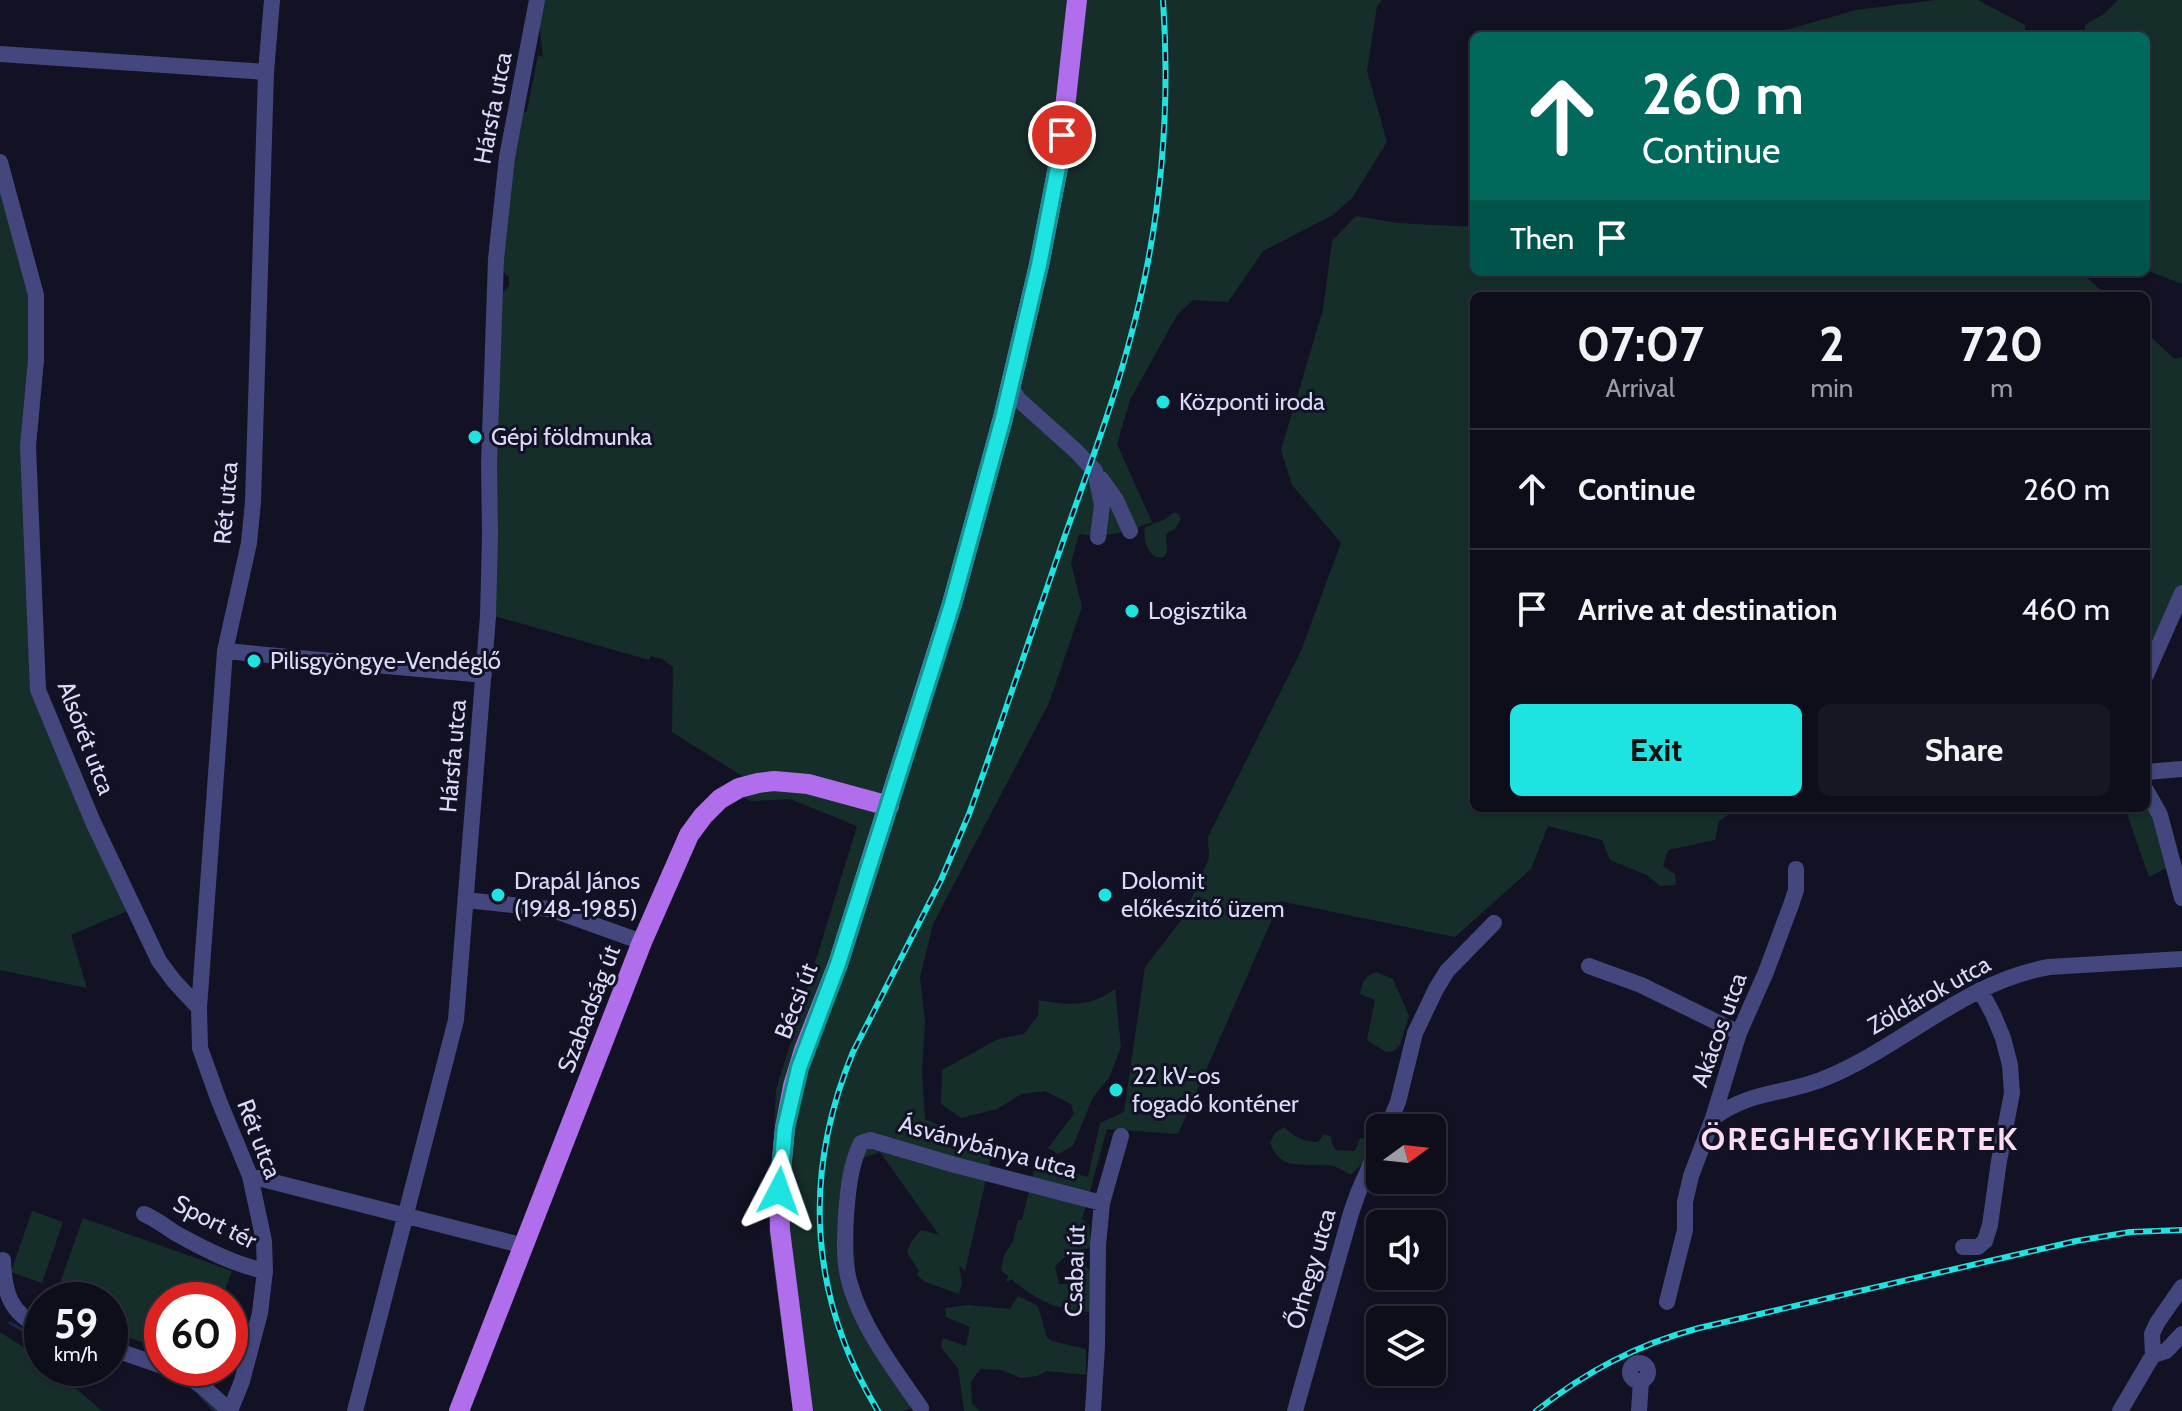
<!DOCTYPE html>
<meta charset="utf-8">
<style>
:root{--surface:#0e0e1b;--page:#171724;--text:#f1f3f6;--muted:#9b9ca3;--line:#2e2e3a;--accent:#1de3e1}
body{margin:0;font-family:Cabin,sans-serif;background:var(--page);color:var(--text);height:100vh;display:flex;flex-direction:column;font-size:30px;white-space:nowrap}
*{box-sizing:border-box;margin:0}
p{font-size:26px;color:var(--muted)}
.icon{flex:none;width:44px;height:44px;fill:none;stroke:currentColor;stroke-width:2;stroke-linecap:round;stroke-linejoin:round}
.map{position:relative;flex:1;overflow:hidden}
.side{position:absolute;left:1470px;top:292px;width:680px;height:520px;display:flex;flex-direction:column;background:var(--surface);border-radius:12px;box-shadow:0 2px 6px #0004,0 0 0 2px var(--line)}
.side>*{flex:none}
.guide{position:absolute;left:1470px;top:32px;width:680px;height:244px;border-radius:12px;box-shadow:0 2px 6px #0004,0 0 0 2px var(--line);background:#00695c;color:#fff;overflow:hidden}
.needle{width:52px;rotate:75deg}
.fabs{position:absolute;left:1366px;top:1114px;display:grid;gap:16px}
.fabs a{display:grid;place-items:center;width:80px;height:80px;border-radius:12px;background:var(--surface);box-shadow:0 2px 6px #0004,0 0 0 2px var(--line);font-size:40px}
.speed{position:absolute;left:24px;top:1282px;display:flex;gap:16px;font-size:40px;font-weight:700;text-align:center}
.speed>*{display:grid;place-content:center;width:104px;height:104px;border-radius:50%;background:var(--surface);box-shadow:0 2px 6px #0004,0 0 0 2px var(--line);line-height:1}
.speed small{font-size:20px;font-weight:400}
.speed .limit{border:12px solid #d22;background:#fff;color:#111}
.pin{position:absolute;display:grid;place-items:center;width:68px;height:68px;color:#fff;margin:-34px;border:4px solid #fff;border-radius:50%;box-shadow:0 2px 8px #0007}
.me{position:absolute;width:88px;margin:-44px;rotate:4deg;stroke-linejoin:round;filter:drop-shadow(0 0 6px #0008)}
.turn{display:flex;align-items:center;gap:28px;height:168px;padding:0 40px;font-size:36px}
.turn .icon{width:104px;height:104px;stroke-width:2.5}
.turn b{display:block;font-size:56px;line-height:68px}
.then{display:flex;align-items:center;height:76px;padding:0 40px;background:#0003;gap:16px;font-size:30px}
.eta{display:flex;justify-content:space-evenly;align-items:center;height:136px;text-align:center}
.eta b{font-size:48px;font-weight:700;line-height:56px}
.button{display:flex;gap:16px;margin-top:auto;padding:16px 40px}
.button a{flex:1;height:92px;border-radius:12px;background:var(--accent);color:#111;font-size:32px;font-weight:700;line-height:92px;text-align:center}
.button a+a{background:var(--page);color:var(--text)}
ul{padding:0;list-style:none}
li{display:flex;align-items:center;gap:24px;height:120px;padding:0 40px;border-top:2px solid var(--line)}
li div{flex:1}
li b{display:block;font-size:30px}
li em{font-style:normal}
.map>svg:first-child{display:block}
.green{fill:#162e2a}
.lines{fill:none;stroke-linecap:round;stroke-linejoin:round}
.stream{stroke:#152c46;stroke-width:3}
.minor{stroke:#43477e;stroke-width:16}
.major{stroke:#b06eed;stroke-width:20}
.rail-casing{stroke:#1de3e1;stroke-width:6}
.rail{stroke:#131224;stroke-width:3;stroke-dasharray:9;stroke-linecap:butt}
.route-casing{stroke:#139492;stroke-width:20}
.route{stroke:#1de3e1;stroke-width:14}
.poi-dot{fill:#1de3e1;stroke:#131224;stroke-width:3}
.labels{text-anchor:middle;stroke-width:6;stroke-linejoin:round;paint-order:stroke}
.street-label{font-size:24px;fill:#dadafa;stroke:#131224}
.poi-label{font-size:24px;fill:#dadafa;stroke:#131224;text-anchor:start}
.district-label{font-size:32px;font-weight:bold;letter-spacing:2px;fill:#fbdcf3;stroke:#131224}
</style>
<div class="map">
<svg width="2182" height="1411" viewBox="0 0 2182 1411">
<rect width="100%" height="100%" fill="#131224"/>
<path class="green" d="M535,0h847l-5,6 -10,65 20,71 -35,56 -19,17 -70,36 -35,51 -35,-2 -16,15 -47,85 -13,44 35,78c-25,10 -46,16 -73,12l-8,29 11,44 -33,96 -116,221 -13,53 5,45 -3,48 3,49 68,30 -28,122 -6,-6 3,18 -3,11 -34,-12 -8,-7 2,-4 -12,-19 4,-10 10,-12 18,5 -59,-83 -21,7 -6,62 3,64 32,65 33,55 -18,6h-110l-24,-178 7,-143 81,-264 -67,-27 -39,2 -10,-5 17,-10 -86,-54 1,-65 -11,-8 -11,-3 -2,4 -158,-45 8,-318 10,-11v-9l-11,-11 15,-146 14,-9 11,-56 5,2 -3,-26 -6,-9z
M1936,0h42l47,25v11h-260l91,-26z
M2118,0h64v284l-36,-14v-234h-62l1,-11 19,-11z
M0,184l28,102 3,409 101,214 -61,26 16,53 -87,-18z
M1356,216l41,7 77,4v45h607l26,24h-633v512h264l-19,13 -4,19 -47,10 -5,16 12,8 1,11 -16,1 -13,-11 -37,-15 -8,-20 -54,-14 -17,43 -76,68 -175,-36 -102,233 -71,-5 -24,87 -2,2 8,7 2,16 -2,7c-15,3 -25,7 -34,19l4,17h10l8,-16 9,-2 6,8 -1,38c-35,-2 -53,-11 -80,-33l-5,4 2,-7 -7,-6 3,-15 9,-14 5,-21h4l14,-58 52,15 12,-54 24,-11 21,-145 38,-49 26,-60 -1,-21 93,-186 40,-108 -49,-58 -11,-35 42,-140 9,-69z
M2146,332l28,27 8,-2v249l-36,65z
M1173,513h5l3,6 -6,10 -9,5 1,18 -3,5c-16,4 -21,-17 -19,-30l21,-8z
M2146,796l24,70 -21,11 -24,-69h21z
M1377,972l16,7 16,37 -9,29 -6,6 -8,1 -19,-12 8,-40 -15,-6c2,-12 5,-19 17,-22z
M1115,989l6,58 -12,31 -16,19 -20,49 -15,8 -10,-6 26,-34 -3,-10 -26,-13 -24,3 -24,15 -36,9 -20,-14 1,-34 56,-31 26,-5 14,-18 1,-16c30,5 50,8 76,-11z
M1284,1127c10,10 20,15 34,15l6,-8 7,3 1,7 4,6 19,1 5,-13 8,2c5,18 -7,23 -17,35 -6,-3 -11,-7 -18,-9 -24,-5 -52,8 -63,-23l5,-10z
M32,1211l31,11 -21,61 -31,-11z
M83,1218l149,53 -11,29h-59v49l-52,-18v-31h-56z
M1018,1296l20,10 9,32 5,3 34,8v26l-39,-4 -10,5 -16,2 -19,-8 -22,-1 -9,13 1,22 8,7h-16l-6,-43 -17,-20 2,-10 23,8 4,-19 -24,-10 -1,-9 23,-3 42,4z
M0,1332l42,27v9h11l49,43h-102z"/>
<g class="lines">
<path class="stream" d="M10,1323l11,6 21,7
M200,1395l15,16"/>
<path class="minor" d="M0,54l266,18
M0,162l36,133v65l-8,86 10,244 55,132 66,139 15,20 25,27
M1011,386l7,13 58,52 19,20 7,34 -4,32
M1101,479l15,21 14,31
M225,651l259,24
M2146,675l36,-82
M2146,772l36,-3
M2146,790l14,25 22,83
M466,900l84,9 92,33
M1589,966l52,19 98,48
M1713,1118c40,-29 74,-23 115,-41 76,-32 138,-96 221,-110l133,-8
M1387,1128l11,-26 17,-69 21,-44 11,-18 47,-48
M250,1176l275,70
M144,1214c12,5 22,13 33,20 27,15 58,31 88,37
M1963,1247h15l7,-6 5,-16 9,-64 13,-68 -2,-28 -7,-27 -10,-24 -13,-24
M3,1260c1,32 7,55 39,67
M1667,1302l18,-72v-28l6,-26 22,-58 26,-85 27,-61 25,-67 5,-15v-21
M110,1348l52,18
M2153,1355l13,-4 16,-17
M1630 1372a9 9 0 1 1 18 0a9 9 0 1 1-18 0Z
M168,1368c26,9 42,24 61,43
M921,1408c-26,-37 -59,-81 -71,-124 -7,-23 -5,-46 -4,-69 2,-25 4,-49 15,-72l9,-3 85,25 147,38
M230,1411l12,-30 18,-68 5,-42 -1,-30 -14,-65 -31,-75 -19,-53 -1,-40 26,-357 24,-108 4,-41 13,-430 6,-72
M355,1411l101,-391 32,-404 2,-81 -1,-71 7,-205 11,-102 30,-157
M1093,1411l4,-65 1,-101 4,-42 19,-67
M1295,1411l56,-198 7,-20 22,-50
M1639,1411l2,-30
M2120,1411l33,-56 -1,-21 5,-11 25,-36"/>
<path class="major" d="M459,1411l183,-469 47,-107 14,-19 17,-17 19,-11 19,-5 16,-2 34,3 81,22
M803,1411l-23,-181 -1,-39 6,-63 8,-42 11,-36 34,-86 114,-360 51,-186 36,-153 20,-103 18,-162"/>
<defs>
<path id="rail" d="M878,1411c-69,-114 -76,-236 -25,-359l88,-172 28,-66c32,-89 62,-180 93,-270 23,-66 49,-133 67,-201 31,-112 42,-228 34,-343
M1536,1411c51,-40 100,-66 163,-83l377,-87 54,-9 52,-2"/>
</defs>
<use href="#rail" class="rail-casing"/>
<use href="#rail" class="rail"/>
</g>
<g class="lines">
<defs>
<path id="route" d="M779,1191l6,-63 14,-60 39,-104 96,-302 18,-58 51,-186 36,-153 20,-103 3,-27"/>
</defs>
<use href="#route" class="route-casing"/>
<use href="#route" class="route"/>
</g>
<g class="poi-dot">
<circle cx="1163" cy="402" r="8"/>
<circle cx="475" cy="437" r="8"/>
<circle cx="1132" cy="611" r="8"/>
<circle cx="254" cy="661" r="8"/>
<circle cx="498" cy="895" r="8"/>
<circle cx="1105" cy="895" r="8"/>
<circle cx="1116" cy="1090" r="8"/>
</g>
<g class="labels">
<g class="street-label">
<text transform="translate(493 108) rotate(-79)" y="8">Hársfa utca</text>
<text transform="translate(226 503) rotate(-85)" y="8">Rét utca</text>
<text transform="translate(86 738) rotate(69)" y="8">Alsórét utca</text>
<text transform="translate(453 756) rotate(-85)" y="8">Hársfa utca</text>
<text transform="translate(1929 995) rotate(-29)" y="8">Zöldárok utca</text>
<text transform="translate(796 1001) rotate(-69)" y="8">Bécsi út</text>
<text transform="translate(589 1009) rotate(-69)" y="8">Szabadság út</text>
<text transform="translate(1719 1030) rotate(-70)" y="8">Akácos utca</text>
<text transform="translate(259 1139) rotate(69)" y="8">Rét utca</text>
<text transform="translate(988 1147) rotate(15)" y="8">Ásványbánya utca</text>
<text transform="translate(215 1222) rotate(27)" y="8">Sport tér</text>
<text transform="translate(1311 1269) rotate(-74)" y="8">Őrhegy utca</text>
<text transform="translate(1075 1271) rotate(-88)" y="8">Csabai út</text>
</g>
<g class="poi-label">
<text x="1179" y="410">Központi iroda</text>
<text x="491" y="445">Gépi földmunka</text>
<text x="1148" y="619">Logisztika</text>
<text x="270" y="669">Pilisgyöngye-Vendéglő</text>
<text x="514" y="889">Drapál János<tspan x="514" dy="28">(1948-1985)</tspan></text>
<text x="1121" y="889">Dolomit<tspan x="1121" dy="28">előkészitő üzem</tspan></text>
<text x="1132" y="1084">22 kV-os<tspan x="1132" dy="28">fogadó konténer</tspan></text>
</g>
<g class="district-label">
<text x="1860" y="1150">ÖREGHEGYIKERTEK</text>
</g>
</g>
</svg>
<div class="fabs">
<a><svg class="needle" viewBox="-14 -14 28 28"><path d="M0-13l5 13h-10z" fill="#e53935"/><path d="M0 13l5-13h-10z" fill="#9b9ca3"/></svg></a>
<a><svg class="icon" aria-label="sound" viewBox="0 0 24 24"><path d="M4 9h4l5-4v14l-5-4H4zM17 9q2 3 0 6"/></svg></a>
<a><svg class="icon" aria-label="layers" viewBox="0 0 24 24"><path d="M12 4l9 5-9 5-9-5zM3 14l9 5 9-5"/></svg></a>
</div>
<div class="speed"><div>59<small>km/h</small></div><div class="limit">60</div></div>
<div class="pin" style="left:1062px;top:135px;background:#d93025"><svg class="icon" aria-label="arrive" viewBox="0 0 24 24"><path d="M6 21V4h12l-3 4 3 4H6"/></svg></div>
<svg class="me" style="left:779px;top:1191px" viewBox="-20 -20 40 40"><path d="M0-17L14 15 0 8-14 15z" fill="#1de3e1" stroke="#fff" stroke-width="4"/></svg>
<div class="guide">
<div class="turn"><svg class="icon" aria-label="ahead" viewBox="0 0 24 24"><path d="M12 20V5M6 11l6-6 6 6"/></svg><div><b>260 m</b>Continue</div></div>
<div class="then">Then<svg class="icon" aria-label="arrive" viewBox="0 0 24 24"><path d="M6 21V4h12l-3 4 3 4H6"/></svg></div>
</div>
<section class="side">
<div class="eta">
<div><b>07:07</b><p>Arrival</p></div>
<div><b>2</b><p>min</p></div>
<div><b>720</b><p>m</p></div>
</div>
<ul>
<li><svg class="icon" aria-label="ahead" viewBox="0 0 24 24"><path d="M12 20V5M6 11l6-6 6 6"/></svg><div><b>Continue</b></div><em>260 m</em></li>
<li><svg class="icon" aria-label="arrive" viewBox="0 0 24 24"><path d="M6 21V4h12l-3 4 3 4H6"/></svg><div><b>Arrive at destination</b></div><em>460 m</em></li>
</ul>
<div class="button"><a>Exit</a><a>Share</a></div>
</section>
</div>
